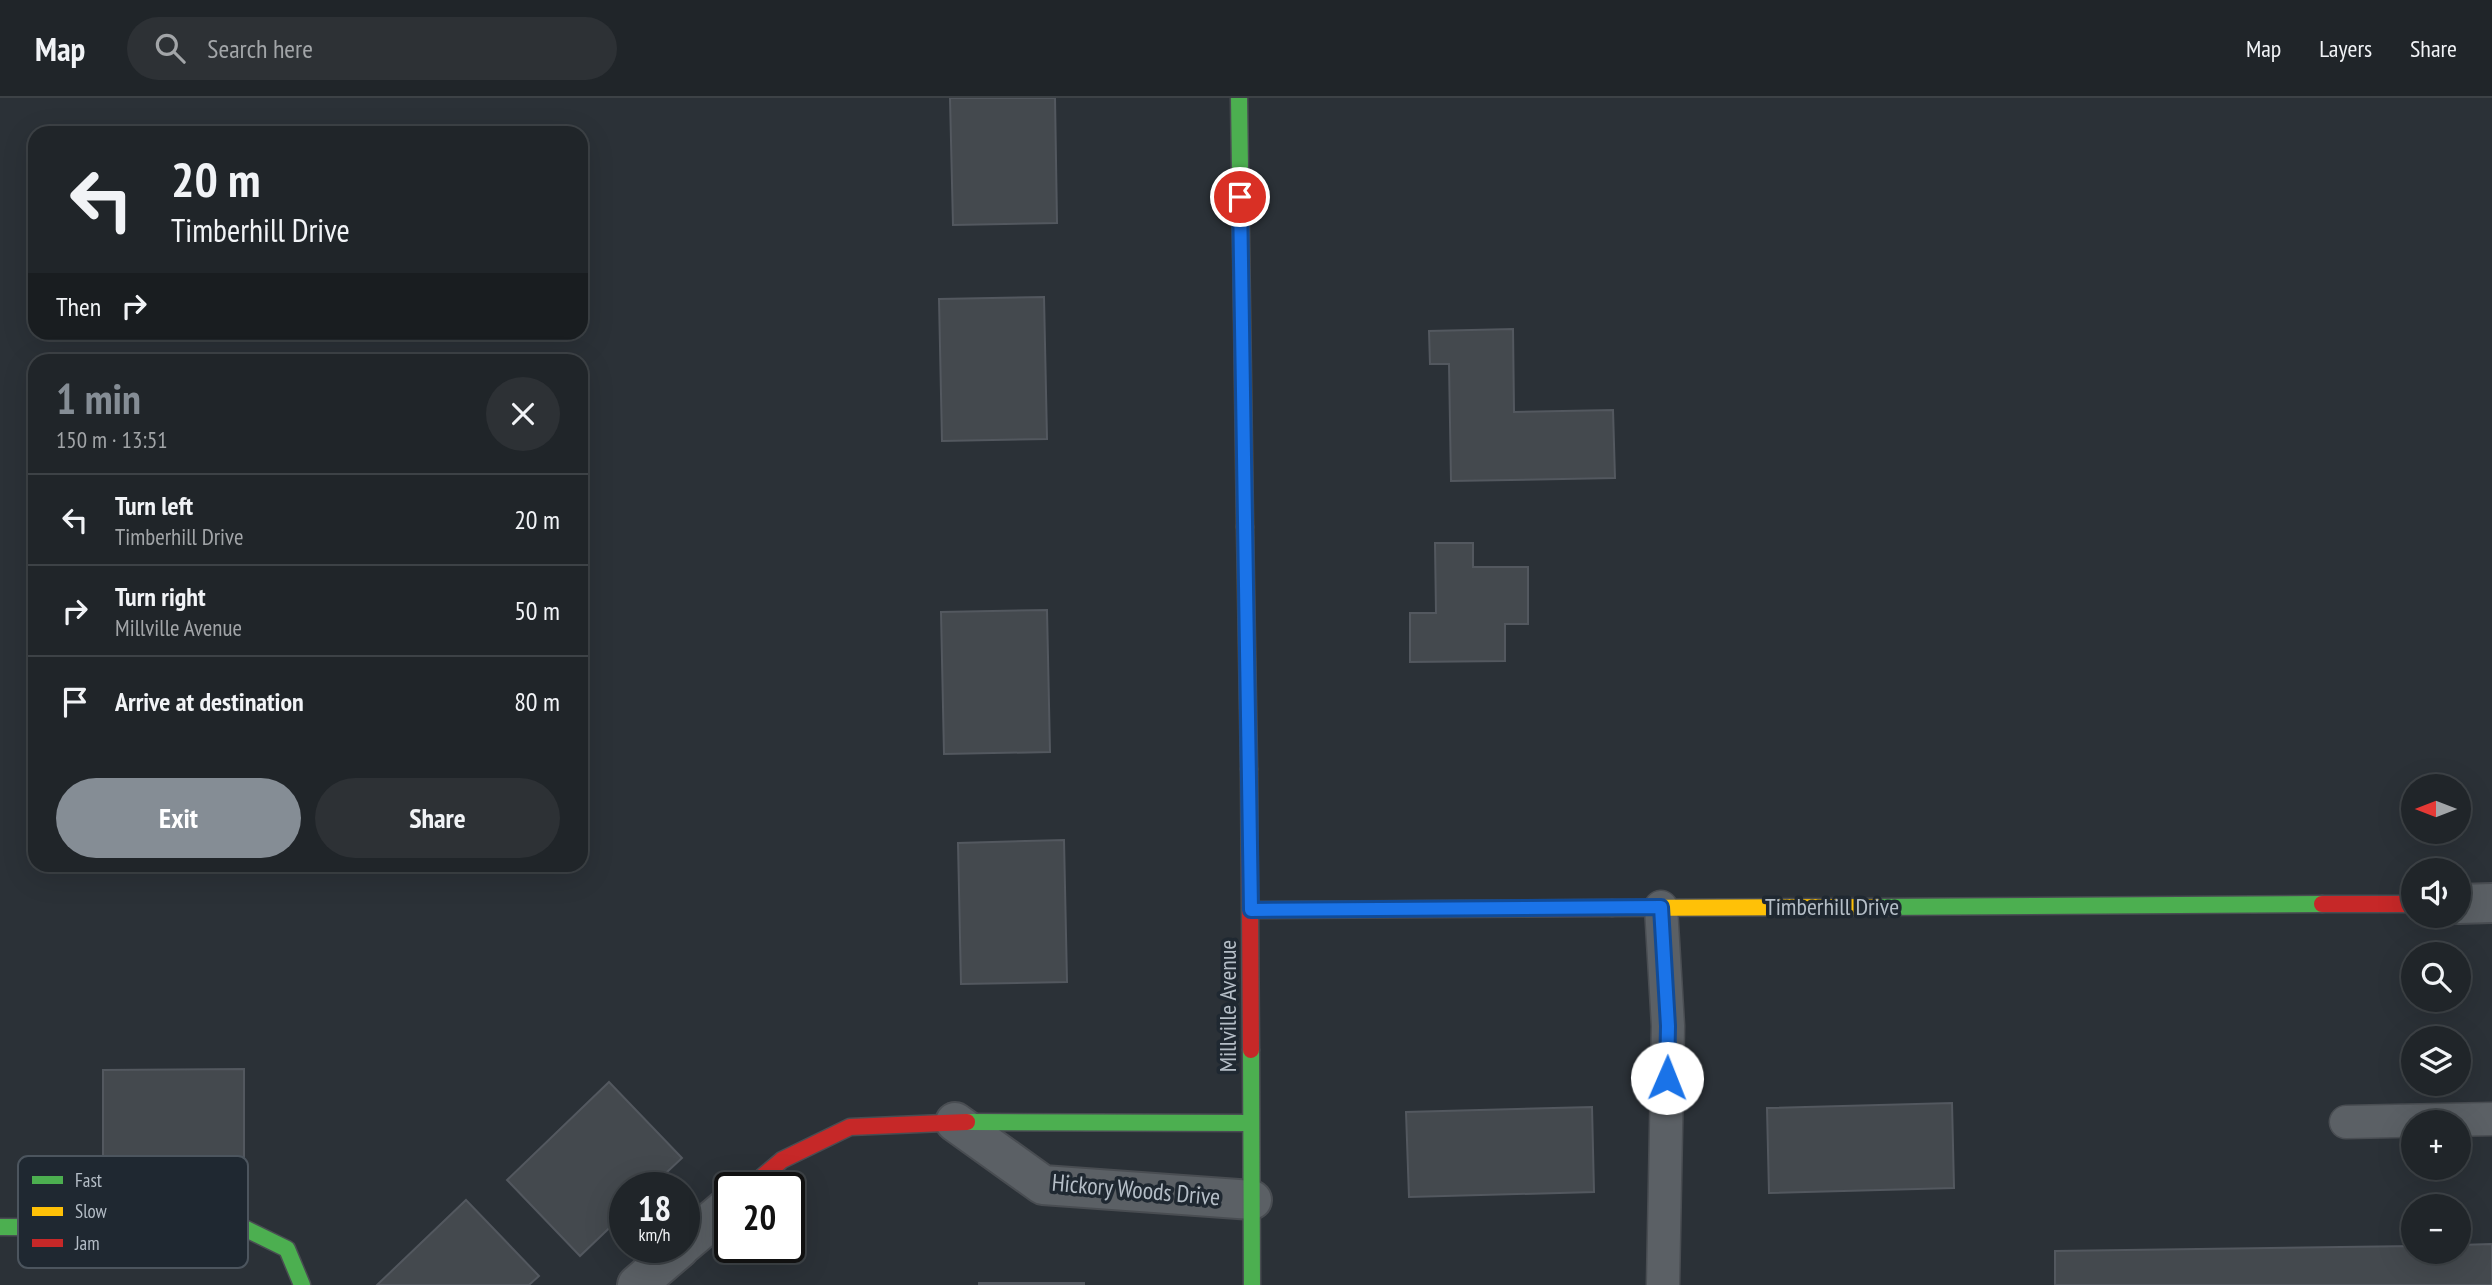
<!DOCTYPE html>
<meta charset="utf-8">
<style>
:root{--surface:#202529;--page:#2d3135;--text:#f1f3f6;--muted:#a2a5a8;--line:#3d4246;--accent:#858d95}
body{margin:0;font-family:"PT Sans Narrow",sans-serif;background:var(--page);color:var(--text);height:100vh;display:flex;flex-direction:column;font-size:26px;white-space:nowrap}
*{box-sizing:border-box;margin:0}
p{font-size:23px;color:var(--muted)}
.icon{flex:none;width:38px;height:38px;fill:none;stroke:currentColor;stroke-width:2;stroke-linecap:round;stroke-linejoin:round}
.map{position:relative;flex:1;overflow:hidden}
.panel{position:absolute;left:28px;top:256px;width:560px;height:518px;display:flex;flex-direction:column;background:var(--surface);border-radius:21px;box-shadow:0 7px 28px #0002,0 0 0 2px var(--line)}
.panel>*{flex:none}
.hud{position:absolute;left:28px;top:28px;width:560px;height:214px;border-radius:21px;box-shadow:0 7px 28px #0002,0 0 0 2px var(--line);background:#202529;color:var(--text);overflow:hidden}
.needle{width:46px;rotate:270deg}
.buttons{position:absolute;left:2401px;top:676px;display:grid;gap:14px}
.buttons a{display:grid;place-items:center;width:70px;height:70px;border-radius:50%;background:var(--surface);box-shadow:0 7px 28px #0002,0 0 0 2px var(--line);font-size:35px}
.speed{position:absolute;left:609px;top:1074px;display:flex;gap:14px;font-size:35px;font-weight:700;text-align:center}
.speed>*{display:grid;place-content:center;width:91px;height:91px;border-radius:50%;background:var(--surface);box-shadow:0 7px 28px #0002,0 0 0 2px var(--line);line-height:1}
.speed small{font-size:18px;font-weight:400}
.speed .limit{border:4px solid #111;border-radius:10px;background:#fff;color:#111}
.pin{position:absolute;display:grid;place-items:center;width:60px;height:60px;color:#fff;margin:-30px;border:4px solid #fff;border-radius:50%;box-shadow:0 2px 7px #0007}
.me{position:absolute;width:77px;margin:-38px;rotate:1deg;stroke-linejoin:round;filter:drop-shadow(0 0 5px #0008)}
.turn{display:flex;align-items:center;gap:24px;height:147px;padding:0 28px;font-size:32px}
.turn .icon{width:91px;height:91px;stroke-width:2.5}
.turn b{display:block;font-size:49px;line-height:60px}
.then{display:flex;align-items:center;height:66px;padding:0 28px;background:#0003;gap:14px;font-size:26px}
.round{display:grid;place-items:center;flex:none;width:74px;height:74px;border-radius:37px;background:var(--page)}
.summary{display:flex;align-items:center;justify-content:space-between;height:119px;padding:0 28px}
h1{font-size:42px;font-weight:700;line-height:52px;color:var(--accent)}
.primary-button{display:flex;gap:14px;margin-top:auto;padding:14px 28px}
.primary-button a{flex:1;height:80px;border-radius:42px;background:var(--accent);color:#fff;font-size:28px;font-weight:700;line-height:80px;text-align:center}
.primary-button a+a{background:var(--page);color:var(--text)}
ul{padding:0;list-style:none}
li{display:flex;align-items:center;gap:21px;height:91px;padding:0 28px;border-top:2px solid var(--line)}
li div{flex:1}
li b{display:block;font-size:26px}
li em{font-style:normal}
header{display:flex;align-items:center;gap:42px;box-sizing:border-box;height:98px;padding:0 35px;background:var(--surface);border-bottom:2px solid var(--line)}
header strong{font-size:33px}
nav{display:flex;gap:38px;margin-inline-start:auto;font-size:24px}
.search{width:490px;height:63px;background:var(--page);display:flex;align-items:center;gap:18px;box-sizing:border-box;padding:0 24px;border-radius:38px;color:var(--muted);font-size:26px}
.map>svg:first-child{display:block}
.building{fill:#44494e;stroke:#53585f;stroke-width:2}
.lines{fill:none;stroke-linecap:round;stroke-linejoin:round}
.lane-casing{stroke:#494d52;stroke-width:35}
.street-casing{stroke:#494d52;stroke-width:42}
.fast-casing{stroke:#494d52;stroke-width:19}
.slow-casing{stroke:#494d52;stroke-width:19}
.jam-casing{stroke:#494d52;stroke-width:19}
.lane{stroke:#5b6065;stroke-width:32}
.street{stroke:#5b6065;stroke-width:38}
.fast{stroke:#4caf50;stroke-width:16}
.slow{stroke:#ffc107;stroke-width:16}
.jam{stroke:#c62828;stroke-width:16}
.route-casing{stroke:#114b97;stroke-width:18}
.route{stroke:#1a73e8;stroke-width:12}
.labels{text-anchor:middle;stroke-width:7;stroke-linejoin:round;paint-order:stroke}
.street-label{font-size:24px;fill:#b5bec7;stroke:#1f2831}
.key{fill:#1f2831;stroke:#4c555e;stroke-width:2}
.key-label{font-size:19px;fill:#b5bec7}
</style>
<header>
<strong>Map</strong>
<div class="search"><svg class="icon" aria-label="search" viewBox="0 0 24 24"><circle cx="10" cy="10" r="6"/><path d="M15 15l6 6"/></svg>Search here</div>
<nav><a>Map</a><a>Layers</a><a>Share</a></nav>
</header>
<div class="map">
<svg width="2492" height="1187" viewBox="0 0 2492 1187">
<rect width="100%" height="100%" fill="#2b3137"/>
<path class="building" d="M950,0h105l2,125 -104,2z
M1044,199l3,142 -105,2 -3,-142z
M1513,231l1,83 99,-2 2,68 -164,3 -2,-117h-19l-1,-33z
M1435,445h38v24h55v57h-23v37l-95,1v-49h26z
M1047,512l3,142 -106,2 -3,-142z
M1064,742l3,142 -106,2 -3,-141z
M244,971v107h-141v-106z
M609,984l73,76 -32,30h-25v25l-45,43 -73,-76z
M1952,1005l2,85 -185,5 -2,-85z
M1592,1009l2,85 -185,5 -3,-85z
M466,1102l73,76 -10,9h-152z
M2492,1146v41h-437v-34l358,-5v5h46v-6z
M979,1185h105v2h-105z"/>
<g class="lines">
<defs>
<path id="lane" d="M1661,809l7,119 -5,259
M2346,1024l146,-3"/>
<path id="street" d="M2459,806l33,-1
M955,1024l88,63 209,15
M684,1146l46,-39
M637,1187l43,-37"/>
<path id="fast" d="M1239,0l6,429
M1877,809l445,-3
M1251,952l1,235
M967,1024l284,1
M0,1129l244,1 43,21 15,36"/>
<path id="slow" d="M1245,429l4,242
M1612,810l265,-1"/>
<path id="jam" d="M1249,671l2,281
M2322,806h91
M1251,812l361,-2
M749,1090l33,-28 68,-33 117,-5"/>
</defs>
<use href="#lane" class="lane-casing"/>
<use href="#street" class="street-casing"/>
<use href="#fast" class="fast-casing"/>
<use href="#slow" class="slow-casing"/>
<use href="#jam" class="jam-casing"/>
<use href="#lane" class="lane"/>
<use href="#street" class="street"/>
<use href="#fast" class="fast"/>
<use href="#slow" class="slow"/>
<use href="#jam" class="jam"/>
</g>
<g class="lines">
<defs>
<path id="route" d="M1240,99l11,713 410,-3 7,119 -1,52"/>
</defs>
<use href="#route" class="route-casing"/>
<use href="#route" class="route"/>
</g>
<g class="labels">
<g class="street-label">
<text x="1832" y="817">Timberhill Drive</text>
<text transform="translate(1228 908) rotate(-90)" y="8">Millville Avenue</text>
<text transform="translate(1136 1092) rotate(5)" y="8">Hickory Woods Drive</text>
</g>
</g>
<rect x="18" y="1058" width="230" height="112" rx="10" class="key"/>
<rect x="32" y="1078" width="31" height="8" fill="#4caf50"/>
<rect x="32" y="1109" width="31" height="9" fill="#ffc107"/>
<rect x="32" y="1141" width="31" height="8" fill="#c62828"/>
<g class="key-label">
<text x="75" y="1089">Fast</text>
<text x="75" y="1120">Slow</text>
<text x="75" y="1152">Jam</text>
</g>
</svg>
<div class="buttons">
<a><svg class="needle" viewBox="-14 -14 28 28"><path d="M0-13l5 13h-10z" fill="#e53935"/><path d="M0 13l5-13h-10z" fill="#a2a5a8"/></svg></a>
<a><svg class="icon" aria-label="sound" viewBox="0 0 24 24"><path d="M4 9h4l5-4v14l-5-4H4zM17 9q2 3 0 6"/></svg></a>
<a><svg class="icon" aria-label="search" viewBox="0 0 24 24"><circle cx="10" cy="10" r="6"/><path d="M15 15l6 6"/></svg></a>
<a><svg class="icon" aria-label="layers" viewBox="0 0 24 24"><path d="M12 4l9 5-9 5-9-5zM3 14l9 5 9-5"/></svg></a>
<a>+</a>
<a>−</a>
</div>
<div class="speed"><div>18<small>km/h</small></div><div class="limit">20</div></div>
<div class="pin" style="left:1240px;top:99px;background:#d93025"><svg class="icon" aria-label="arrive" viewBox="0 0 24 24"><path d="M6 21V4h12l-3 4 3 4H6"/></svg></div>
<svg class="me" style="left:1667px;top:980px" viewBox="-20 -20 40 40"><circle r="19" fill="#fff"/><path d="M0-13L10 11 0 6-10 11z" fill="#1a73e8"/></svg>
<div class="hud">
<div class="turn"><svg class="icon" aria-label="left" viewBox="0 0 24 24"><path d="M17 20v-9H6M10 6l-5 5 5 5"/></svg><div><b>20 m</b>Timberhill Drive</div></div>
<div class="then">Then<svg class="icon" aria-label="right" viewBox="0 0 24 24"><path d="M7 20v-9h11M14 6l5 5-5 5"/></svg></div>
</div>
<section class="panel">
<div class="summary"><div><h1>1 min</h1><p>150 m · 13:51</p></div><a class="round"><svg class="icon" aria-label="close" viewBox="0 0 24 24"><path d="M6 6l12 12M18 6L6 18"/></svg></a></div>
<ul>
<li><svg class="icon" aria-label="left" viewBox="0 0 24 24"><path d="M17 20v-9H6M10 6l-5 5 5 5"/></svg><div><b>Turn left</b><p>Timberhill Drive</p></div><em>20 m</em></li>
<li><svg class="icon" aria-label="right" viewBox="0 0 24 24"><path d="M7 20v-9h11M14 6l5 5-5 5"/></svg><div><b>Turn right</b><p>Millville Avenue</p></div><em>50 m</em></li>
<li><svg class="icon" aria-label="arrive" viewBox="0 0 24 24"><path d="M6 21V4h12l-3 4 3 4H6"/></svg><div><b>Arrive at destination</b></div><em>80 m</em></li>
</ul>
<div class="primary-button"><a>Exit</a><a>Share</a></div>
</section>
</div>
